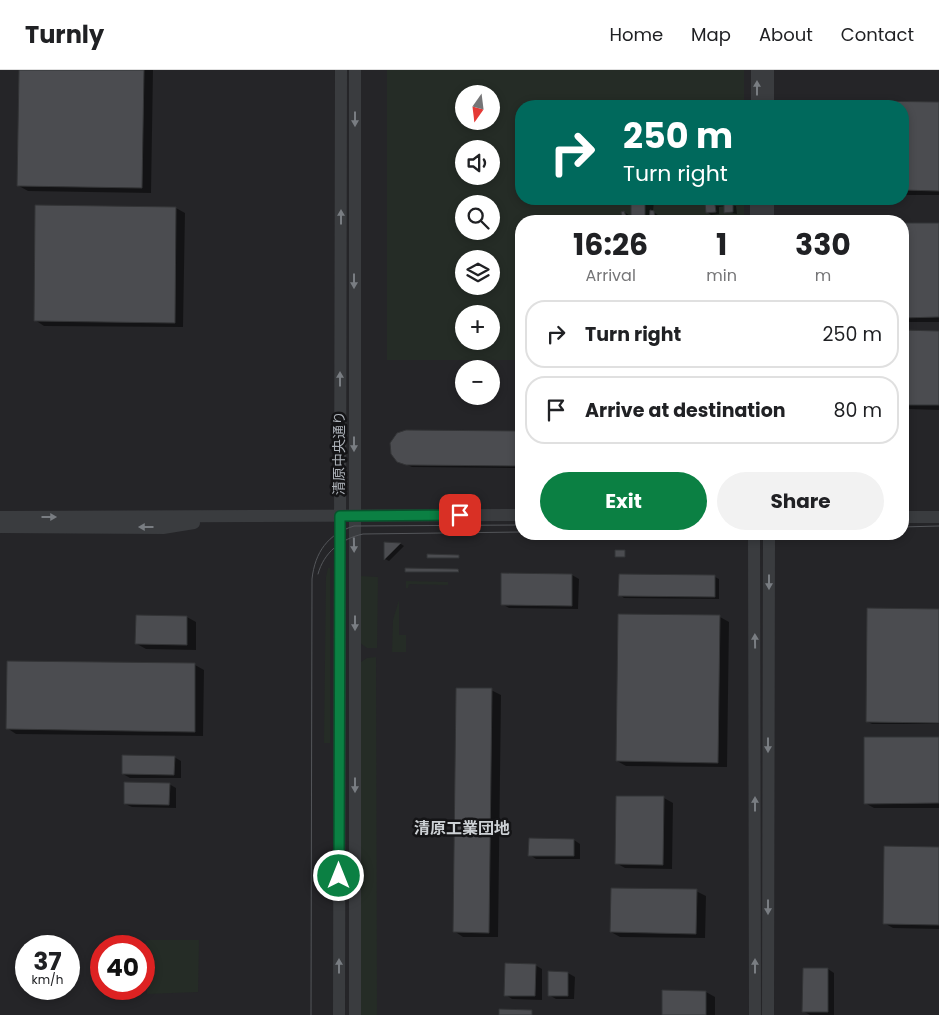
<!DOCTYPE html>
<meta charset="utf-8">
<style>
:root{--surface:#fff;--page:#f2f2f2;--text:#202124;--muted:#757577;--line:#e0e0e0;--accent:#0b8043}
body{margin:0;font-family:Poppins,"Noto Sans JP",sans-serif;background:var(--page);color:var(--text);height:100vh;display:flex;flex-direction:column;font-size:19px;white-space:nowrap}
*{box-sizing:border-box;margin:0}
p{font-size:16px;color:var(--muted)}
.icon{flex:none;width:28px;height:28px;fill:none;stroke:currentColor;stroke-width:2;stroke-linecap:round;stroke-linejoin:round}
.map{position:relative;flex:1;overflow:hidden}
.panel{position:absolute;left:515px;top:145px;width:394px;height:325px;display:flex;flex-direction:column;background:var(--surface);border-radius:20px;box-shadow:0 2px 8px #0003}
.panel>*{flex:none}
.top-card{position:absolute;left:515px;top:30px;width:394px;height:105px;border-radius:20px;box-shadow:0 2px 8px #0003;background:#00695c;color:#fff;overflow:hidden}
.needle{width:32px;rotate:194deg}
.buttons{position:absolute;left:455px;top:15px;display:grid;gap:10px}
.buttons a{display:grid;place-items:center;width:45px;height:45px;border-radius:50%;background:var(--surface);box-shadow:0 2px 8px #0003;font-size:25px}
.speed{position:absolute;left:15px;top:865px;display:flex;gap:10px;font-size:25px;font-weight:700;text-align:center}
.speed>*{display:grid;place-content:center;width:65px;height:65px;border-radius:50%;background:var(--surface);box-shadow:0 2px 8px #0003;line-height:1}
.speed small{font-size:12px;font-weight:400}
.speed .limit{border:8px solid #d22;background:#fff;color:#111}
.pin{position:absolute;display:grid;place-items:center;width:42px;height:42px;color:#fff;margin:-21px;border-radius:10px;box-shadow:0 2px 8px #0006}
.me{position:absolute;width:55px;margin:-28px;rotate:0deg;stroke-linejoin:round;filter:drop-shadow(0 0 4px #0008)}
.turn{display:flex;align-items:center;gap:18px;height:105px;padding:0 25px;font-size:22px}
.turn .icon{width:65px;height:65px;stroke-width:2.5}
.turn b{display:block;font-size:35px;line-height:42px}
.eta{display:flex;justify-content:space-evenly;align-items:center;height:85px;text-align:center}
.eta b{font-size:30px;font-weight:700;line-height:35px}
.button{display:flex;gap:10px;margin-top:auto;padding:10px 25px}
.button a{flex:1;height:58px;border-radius:30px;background:var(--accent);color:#fff;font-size:20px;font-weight:700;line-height:58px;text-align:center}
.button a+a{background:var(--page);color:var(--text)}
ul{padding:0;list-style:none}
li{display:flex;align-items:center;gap:15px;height:68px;margin:0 10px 8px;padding:0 15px;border:2px solid var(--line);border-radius:20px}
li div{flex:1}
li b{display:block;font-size:19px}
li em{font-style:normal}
header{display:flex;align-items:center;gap:30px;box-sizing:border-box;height:70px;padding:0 25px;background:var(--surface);border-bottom:1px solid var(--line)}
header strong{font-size:24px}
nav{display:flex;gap:28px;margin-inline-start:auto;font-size:18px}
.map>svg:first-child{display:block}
.built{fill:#252528;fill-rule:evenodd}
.green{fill:#252c26;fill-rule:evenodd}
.shadow{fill:#0007}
.building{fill:#4b4c50;stroke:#333436}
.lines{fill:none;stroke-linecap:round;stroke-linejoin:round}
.minor{stroke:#3a3c3f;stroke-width:12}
.tram{stroke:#54565a;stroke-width:1}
.oneway{fill:#797d82}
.route-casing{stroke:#07532c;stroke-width:12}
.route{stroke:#0b8043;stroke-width:9}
.labels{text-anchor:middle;stroke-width:5;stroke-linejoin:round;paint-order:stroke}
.street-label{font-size:14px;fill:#adb2b9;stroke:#141416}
.quarter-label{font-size:16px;font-weight:bold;fill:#cdd1d5;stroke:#141416}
</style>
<header>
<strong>Turnly</strong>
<nav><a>Home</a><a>Map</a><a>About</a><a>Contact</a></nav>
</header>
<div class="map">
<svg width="939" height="945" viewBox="0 0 939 945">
<rect width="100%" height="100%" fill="#19191b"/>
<path class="built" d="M0,0h939v945h-939zM464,24h27v27h-27zM521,36h381v93h-381zM464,79h27v27h-27zM464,134h27v27h-27zM521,151h381v313h-381zM464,189h27v27h-27zM464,244h27v27h-27zM464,299h27v27h-27zM26,876h43v43h-43zM101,876h43v43h-43z"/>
<path class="green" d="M387,0h357v36h-223v93h223v22h-223v139h-134zM464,24h27v27h-27zM464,79h27v27h-27zM464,134h27v27h-27zM464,189h27v27h-27zM464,244h27v27h-27z
M328,498h2v175h-6l2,-166z
M360,506l18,1 -1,71h-10l-7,-5z
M406,511l42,1v3l-39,-1 -1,4h-2z
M399,530v35h7v17h-14l1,-32z
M376,587l1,358h-16v-353l6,-4z
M146,870h53l-1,52 -51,2z"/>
<path class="shadow" d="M20,0h133l-2,123 -123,-2 -9,-5z
M865,32l74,1v92h-37v-89h-37z
M632,129h22l-1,13 10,6 -1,3h-40l2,-9 8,5z
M715,129h11l1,5 9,2 1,8 -12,-2v-6l-6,1v7l-8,1 -4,-3 8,-8z
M176,138l9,5 -2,114 -139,-1 -9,-6z
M902,154h37v98h-37z
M902,262h37v78l-31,-1 -6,-3z
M406,362h115v36l-109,-1 -14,-6z
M385,474h16l3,2 -15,15 -4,-2z
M458,500l2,2 -53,-1z
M572,505l7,4 -1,30 -69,-1 -7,-4z
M715,507l4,2v20l-95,-1 -4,-3z
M939,540v114h-67l-4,-2z
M137,547h50l9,5v28l-50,-1 -9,-5z
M720,547l9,5 -2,145 -101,-1 -9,-5z
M8,592l187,3 9,5 -1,66 -187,-2 -9,-6z
M491,620l10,5 -3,242h-35l-9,-6z
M939,668v70h-65l-9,-5z
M174,687l7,4v17h-51l-7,-4z
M169,714l7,4v20l-44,-1 -7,-3z
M664,728l9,5 -1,66 -47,-1 -9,-5z
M574,770l6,4v15h-44l-6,-4z
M939,778v81l-46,-1 -9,-5z
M696,821l10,5 -1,42 -85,-1 -9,-5z
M535,895l7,4v31l-30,-1 -6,-4z
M828,899l6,4v42h-24l-7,-4z
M568,903l7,4 -1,22h-18l-7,-4z
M706,922l9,5v18h-52z"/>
<path class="building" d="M19,0h125l-2,118 -125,-2z
M864,31l75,1v89l-37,-1v-84h-38z
M631,129h14v20l4,2 1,-11 4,1 1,10h-35l2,-2 -1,-7 3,-1 4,10 3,-2z
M714,129h9l1,4 9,-1v10l-9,1v-8h-9l1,7 -10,1 -1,-10h9z
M35,135l141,2 -1,116 -141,-2z
M902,153h37v94l-37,1z
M902,260l37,1v74h-37z
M406,360l115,1v35l-115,-1 -9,-3 -6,-8 -1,-11 7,-10z
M384,472l17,1 -17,17z
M615,480h10v7h-10z
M427,484l32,1v3h-32z
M405,498l53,1 1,3h-54z
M501,503l71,1v32l-71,-1z
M619,504l96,1v22l-97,-1z
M867,538l72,1v114l-73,-1z
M618,544l102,1 -2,148 -102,-2z
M136,545l51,1v29l-52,-1z
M7,591l188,2v69l-189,-3z
M456,618h36l-3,245 -36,-1z
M864,667h75v66l-75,1z
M122,685l53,1 -1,19 -52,-1z
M124,712l46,1 -1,22 -45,-1z
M616,726h48l-1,69 -48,-1z
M529,768l45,1v17h-46z
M884,776l55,1v78l-56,-1z
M611,818l86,1 -1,45 -86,-2z
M505,893l31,1 -1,32h-31z
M803,898h25v44h-26z
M548,901l20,1v24h-20z
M662,920l44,1v24h-44z
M499,939l33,1v5h-33z"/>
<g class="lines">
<path class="minor" d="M757,0v36
M768,36v-36
M756,129v22
M768,151v-22
M0,447l521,-2
M902,447h37
M0,457l163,1 31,-5
M754,464l1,481
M339,945l2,-945
M355,945v-945
M768,945l1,-481"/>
<path class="tram" d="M902,457l37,-1
M657,464h238
M318,504c6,-22 23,-35 45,-40l158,-2
M311,945l1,-436c3,-27 16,-45 42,-53l167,-1"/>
</g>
<defs><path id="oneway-solid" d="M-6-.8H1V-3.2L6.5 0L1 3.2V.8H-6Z" transform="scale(1.25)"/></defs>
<g class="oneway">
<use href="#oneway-solid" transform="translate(757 18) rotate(-90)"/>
<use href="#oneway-solid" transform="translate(355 49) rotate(90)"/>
<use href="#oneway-solid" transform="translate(341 147) rotate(-90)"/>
<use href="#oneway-solid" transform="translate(354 211) rotate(90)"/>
<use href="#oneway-solid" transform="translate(340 309) rotate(-90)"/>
<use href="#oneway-solid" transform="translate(354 374) rotate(90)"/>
<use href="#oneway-solid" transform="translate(49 447)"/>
<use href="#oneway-solid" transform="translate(146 457) rotate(-180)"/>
<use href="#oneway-solid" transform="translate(354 475) rotate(89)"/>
<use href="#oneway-solid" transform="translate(769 512) rotate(90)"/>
<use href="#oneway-solid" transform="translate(355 553) rotate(90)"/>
<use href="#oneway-solid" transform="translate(755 571) rotate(-91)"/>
<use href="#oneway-solid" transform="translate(768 675) rotate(90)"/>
<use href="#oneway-solid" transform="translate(355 715) rotate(90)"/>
<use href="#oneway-solid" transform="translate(755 734) rotate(-90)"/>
<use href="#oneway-solid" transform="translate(768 837) rotate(90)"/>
<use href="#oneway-solid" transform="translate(339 896) rotate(-90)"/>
<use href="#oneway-solid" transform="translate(755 896) rotate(-90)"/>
</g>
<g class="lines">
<defs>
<path id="route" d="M339,806l1,-360 120,-1"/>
</defs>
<use href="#route" class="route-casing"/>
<use href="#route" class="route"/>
</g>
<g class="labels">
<g class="street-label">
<text transform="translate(339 383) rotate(-90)" y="5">清原中央通り</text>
</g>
<g class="quarter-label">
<text x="462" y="764">清原工業団地</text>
</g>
</g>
</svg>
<div class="buttons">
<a><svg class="needle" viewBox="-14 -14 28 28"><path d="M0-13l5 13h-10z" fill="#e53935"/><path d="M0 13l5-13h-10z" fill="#757577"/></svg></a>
<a><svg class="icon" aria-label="sound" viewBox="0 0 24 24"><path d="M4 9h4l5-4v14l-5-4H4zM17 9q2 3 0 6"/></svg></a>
<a><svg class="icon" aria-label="search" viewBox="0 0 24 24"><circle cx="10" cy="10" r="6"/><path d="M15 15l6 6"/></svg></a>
<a><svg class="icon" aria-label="layers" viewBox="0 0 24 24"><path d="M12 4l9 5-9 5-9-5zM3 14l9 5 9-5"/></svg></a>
<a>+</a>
<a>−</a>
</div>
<div class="speed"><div>37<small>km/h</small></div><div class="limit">40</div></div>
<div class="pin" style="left:460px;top:445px;background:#d93025"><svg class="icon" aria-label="arrive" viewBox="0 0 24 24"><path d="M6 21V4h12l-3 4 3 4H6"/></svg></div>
<svg class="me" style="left:339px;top:806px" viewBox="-20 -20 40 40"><circle r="17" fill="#0b8043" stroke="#fff" stroke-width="3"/><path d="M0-11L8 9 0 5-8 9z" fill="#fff"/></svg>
<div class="top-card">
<div class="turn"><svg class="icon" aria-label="right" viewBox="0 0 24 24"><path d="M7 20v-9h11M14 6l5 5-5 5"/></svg><div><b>250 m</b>Turn right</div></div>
</div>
<section class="panel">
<div class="eta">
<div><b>16:26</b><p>Arrival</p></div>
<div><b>1</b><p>min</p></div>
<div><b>330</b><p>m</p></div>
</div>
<ul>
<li><svg class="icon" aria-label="right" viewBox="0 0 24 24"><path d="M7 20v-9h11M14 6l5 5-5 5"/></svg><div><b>Turn right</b></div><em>250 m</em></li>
<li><svg class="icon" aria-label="arrive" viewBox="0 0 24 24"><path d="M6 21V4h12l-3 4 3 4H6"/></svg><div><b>Arrive at destination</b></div><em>80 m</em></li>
</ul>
<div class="button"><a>Exit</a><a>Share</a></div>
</section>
</div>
